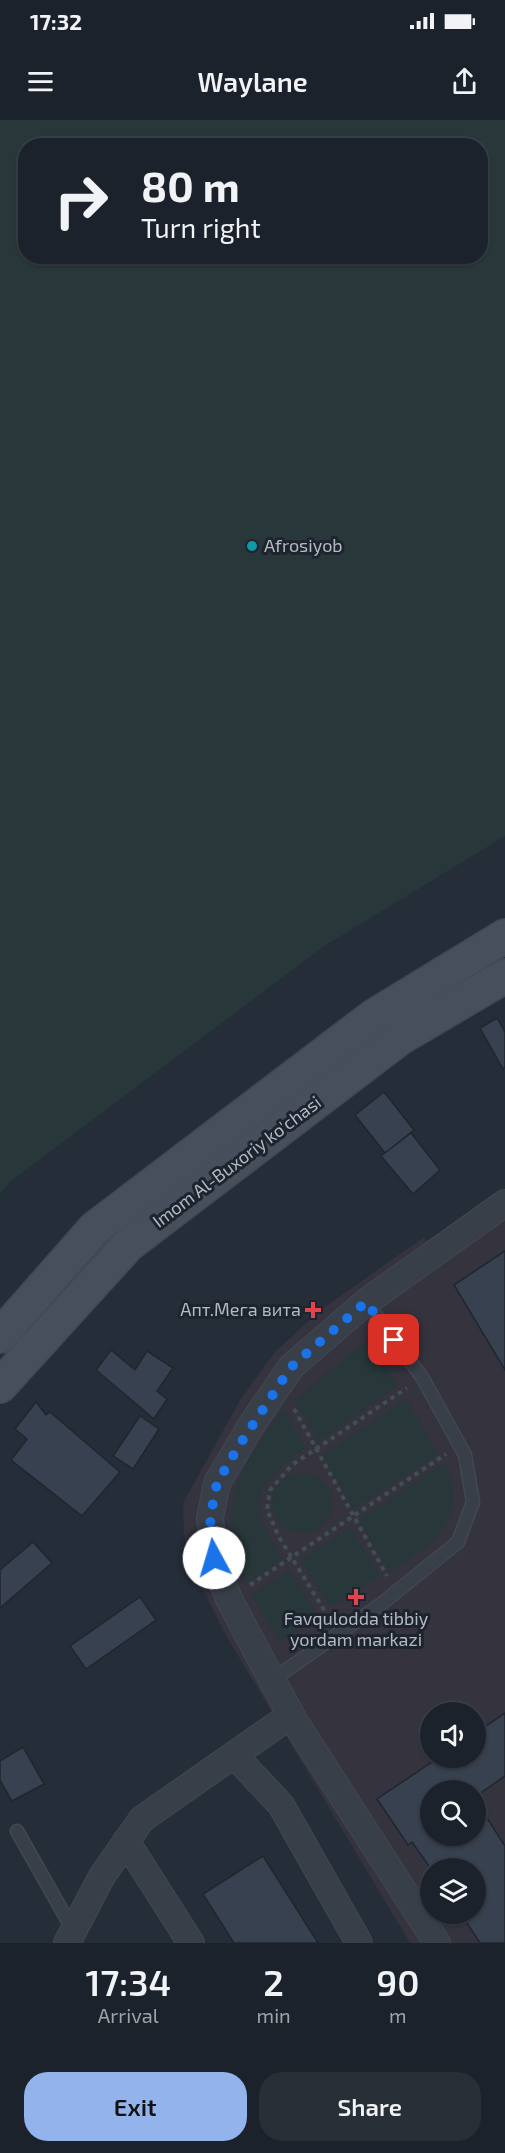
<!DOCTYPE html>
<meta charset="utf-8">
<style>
:root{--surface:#1c222b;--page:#292f37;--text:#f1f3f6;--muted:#a0a4a9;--line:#3a3f47;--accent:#92b3ec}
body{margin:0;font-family:"Exo 2",sans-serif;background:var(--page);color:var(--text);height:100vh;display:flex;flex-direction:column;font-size:22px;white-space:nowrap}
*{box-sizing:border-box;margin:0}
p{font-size:20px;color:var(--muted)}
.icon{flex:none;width:33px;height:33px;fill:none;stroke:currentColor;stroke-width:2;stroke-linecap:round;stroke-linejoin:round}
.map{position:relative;height:1823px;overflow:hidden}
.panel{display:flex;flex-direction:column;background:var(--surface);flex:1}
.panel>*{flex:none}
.banner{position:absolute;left:18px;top:18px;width:470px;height:126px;border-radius:24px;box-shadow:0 2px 4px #0004,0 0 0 2px var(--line);background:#1c222b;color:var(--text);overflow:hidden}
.fabs{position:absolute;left:420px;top:1582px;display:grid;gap:12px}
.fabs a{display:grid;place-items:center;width:66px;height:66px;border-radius:50%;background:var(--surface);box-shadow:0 2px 4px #0004,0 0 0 2px var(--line);font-size:30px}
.pin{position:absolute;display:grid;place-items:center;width:51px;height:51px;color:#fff;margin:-26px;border-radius:12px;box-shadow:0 3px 9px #0006}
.me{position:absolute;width:66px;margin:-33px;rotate:354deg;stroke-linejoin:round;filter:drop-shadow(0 0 4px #0008)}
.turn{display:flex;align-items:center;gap:21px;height:126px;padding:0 24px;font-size:27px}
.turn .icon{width:78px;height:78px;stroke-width:2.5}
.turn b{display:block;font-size:42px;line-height:51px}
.eta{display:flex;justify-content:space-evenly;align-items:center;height:102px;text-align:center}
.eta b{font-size:36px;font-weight:600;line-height:42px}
.button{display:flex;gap:12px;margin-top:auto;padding:12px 24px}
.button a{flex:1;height:69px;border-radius:24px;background:var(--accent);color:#111;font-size:24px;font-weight:600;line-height:69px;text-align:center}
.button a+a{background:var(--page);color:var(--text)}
.status{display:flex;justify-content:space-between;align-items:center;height:42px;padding:0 30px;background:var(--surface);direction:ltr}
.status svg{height:16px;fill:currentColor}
header{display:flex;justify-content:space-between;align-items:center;height:78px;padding:0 24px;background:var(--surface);font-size:27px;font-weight:600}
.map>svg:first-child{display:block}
.medical{fill:#34333e;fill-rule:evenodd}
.green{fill:#27373a;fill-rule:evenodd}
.building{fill:#38414f;stroke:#202630;stroke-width:1.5}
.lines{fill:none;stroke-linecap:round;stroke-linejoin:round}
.service-casing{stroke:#424852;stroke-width:15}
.minor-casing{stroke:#424852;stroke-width:28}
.secondary-casing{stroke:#424852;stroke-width:36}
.path{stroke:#405052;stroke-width:4;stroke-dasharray:4.5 4.5;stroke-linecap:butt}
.service{stroke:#383f49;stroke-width:12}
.minor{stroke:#383f49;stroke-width:26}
.secondary{stroke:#474e5c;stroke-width:33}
.route{stroke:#1a73e8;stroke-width:10;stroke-dasharray:0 18}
.culture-dot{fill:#0f9aa8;stroke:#1e242e;stroke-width:2}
.health-dot{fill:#e0444e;stroke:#1e242e;stroke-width:2}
.labels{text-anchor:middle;stroke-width:6;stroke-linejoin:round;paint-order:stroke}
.poi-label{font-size:18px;fill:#b4bac5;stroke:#1e242e;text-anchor:start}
.street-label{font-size:18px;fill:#b4bac5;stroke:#1e242e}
</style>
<div class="status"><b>17:32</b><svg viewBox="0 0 49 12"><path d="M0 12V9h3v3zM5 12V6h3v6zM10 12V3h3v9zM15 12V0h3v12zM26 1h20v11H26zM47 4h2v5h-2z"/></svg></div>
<header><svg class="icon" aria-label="menu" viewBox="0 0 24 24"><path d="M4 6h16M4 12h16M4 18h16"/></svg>Waylane<svg class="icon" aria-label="share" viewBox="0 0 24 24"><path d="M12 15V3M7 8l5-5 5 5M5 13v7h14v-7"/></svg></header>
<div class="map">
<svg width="505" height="1823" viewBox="0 0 505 1823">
<rect width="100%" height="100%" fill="#252d39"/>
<path class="medical" d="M505,1100v723h-95l-186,-311 -34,-70 -6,-28 -1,-31 57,-103 34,-47 44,-41 106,-75 17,27zM430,1593h46v45h-46zM430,1671h46v45h-46zM430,1749h46v45h-46z"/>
<path class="green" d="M0,0h505v716l-182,111 -312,234 -11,13zM26,26h454v110h-454z
M368,1220l30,46 -79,55 -25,-41z
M406,1279l32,55 -85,55 -31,-54z
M284,1290l21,38c-21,15 -55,39 -44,69 4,15 14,29 22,42l-38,25c-19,-59 -20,-89 14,-141 8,-12 15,-23 25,-33z
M442,1344l5,2c23,53 -18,82 -58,106l-30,-52z
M272 1383a30 30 0 1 1 60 0a30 30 0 1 1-60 0Z
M350,1407l30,49 -50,31 -30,-47z
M289,1450l29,46 -38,25 -29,-46z"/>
<path class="building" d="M497,898l8,14v35l-2,2 -23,-41z
M384,972l30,38 -29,23 -30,-38z
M411,1013l29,37 -27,24 -32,-38z
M505,1131v119l-51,-85z
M111,1230l24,20 12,-19 26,17 -16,23 10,8 -13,20 -58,-49z
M36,1282l10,13 4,-3 70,60 -38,44 -71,-56 16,-21 -12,-10z
M140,1296l19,13 -26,40 -20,-13z
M33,1422l19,21 -52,45v-38z
M140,1477l16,23 -70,49 -16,-23z
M505,1593v63l-29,20v-5h-46v45h46v-35l29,45v97h-25l-19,-29h15v-45h-45l-19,-27 -4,3 -31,-46 61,-41h38v-25z
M23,1627l21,37 -32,17 -12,-21v-19z
M263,1736l55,87h-84l-31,-49z"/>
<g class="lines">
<defs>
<path id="service" d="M272,1560l108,-75 78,-63 15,-40 -8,-47 -43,-78 -56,-75
M17,1711l56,99"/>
<path id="minor" d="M234,1635l47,50 78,138
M126,1721l65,102
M67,1823l35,-67 40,-57 149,-104
M437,1823l-142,-221 -23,-42 -43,-81 -15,-40 -4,-41 7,-35 35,-59 39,-57 75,-65 139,-99"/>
<path id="secondary" d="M0,1216l95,-108 279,-212 131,-80
M0,1266l128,-141 272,-207 105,-62"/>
</defs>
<use href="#service" class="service-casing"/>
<use href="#minor" class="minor-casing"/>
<use href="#secondary" class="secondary-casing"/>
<path class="path" d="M294,1289l93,167
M250,1465l196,-131
M329,1498l-50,-81 -12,-27 3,-20 22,-25 115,-77"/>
<use href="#service" class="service"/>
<use href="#minor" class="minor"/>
<use href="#secondary" class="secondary"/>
</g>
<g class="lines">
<path class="route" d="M214,1438l-4,-40 7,-35 23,-39 51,-77 75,-65 28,38"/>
</g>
<circle class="culture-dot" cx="252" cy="426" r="6"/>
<g class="health-dot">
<path d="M310 1181h6v6h6v6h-6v6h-6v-6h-6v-6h6z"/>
<path d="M353 1468h6v6h6v6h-6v6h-6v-6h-6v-6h6z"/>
</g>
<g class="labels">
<g class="poi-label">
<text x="264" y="432">Afrosiyob</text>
<text x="301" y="1196" text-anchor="end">Апт.Мега вита</text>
<text x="356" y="1505" text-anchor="middle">Favqulodda tibbiy<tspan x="356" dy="21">yordam markazi</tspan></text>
</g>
<g class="street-label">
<text transform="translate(237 1042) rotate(-37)" y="6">Imom Al-Buxoriy ko'chasi</text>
</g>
</g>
</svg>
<div class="fabs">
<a><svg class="icon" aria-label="sound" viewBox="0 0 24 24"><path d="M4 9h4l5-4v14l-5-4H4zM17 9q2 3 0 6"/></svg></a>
<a><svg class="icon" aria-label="search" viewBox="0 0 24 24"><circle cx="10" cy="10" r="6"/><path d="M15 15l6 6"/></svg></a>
<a><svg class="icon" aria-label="layers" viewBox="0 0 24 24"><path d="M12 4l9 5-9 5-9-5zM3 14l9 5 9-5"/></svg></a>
</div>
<div class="pin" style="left:394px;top:1220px;background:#d93025"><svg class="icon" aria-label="arrive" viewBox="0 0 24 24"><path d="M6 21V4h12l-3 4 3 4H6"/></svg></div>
<svg class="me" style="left:214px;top:1438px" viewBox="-20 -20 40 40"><circle r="19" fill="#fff"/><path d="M0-13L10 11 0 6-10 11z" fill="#1a73e8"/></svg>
<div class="banner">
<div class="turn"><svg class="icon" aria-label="right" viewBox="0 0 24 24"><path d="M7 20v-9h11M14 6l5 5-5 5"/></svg><div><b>80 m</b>Turn right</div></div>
</div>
</div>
<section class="panel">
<div class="eta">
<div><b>17:34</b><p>Arrival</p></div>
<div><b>2</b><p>min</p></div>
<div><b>90</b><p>m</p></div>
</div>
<div class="button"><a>Exit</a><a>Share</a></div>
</section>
